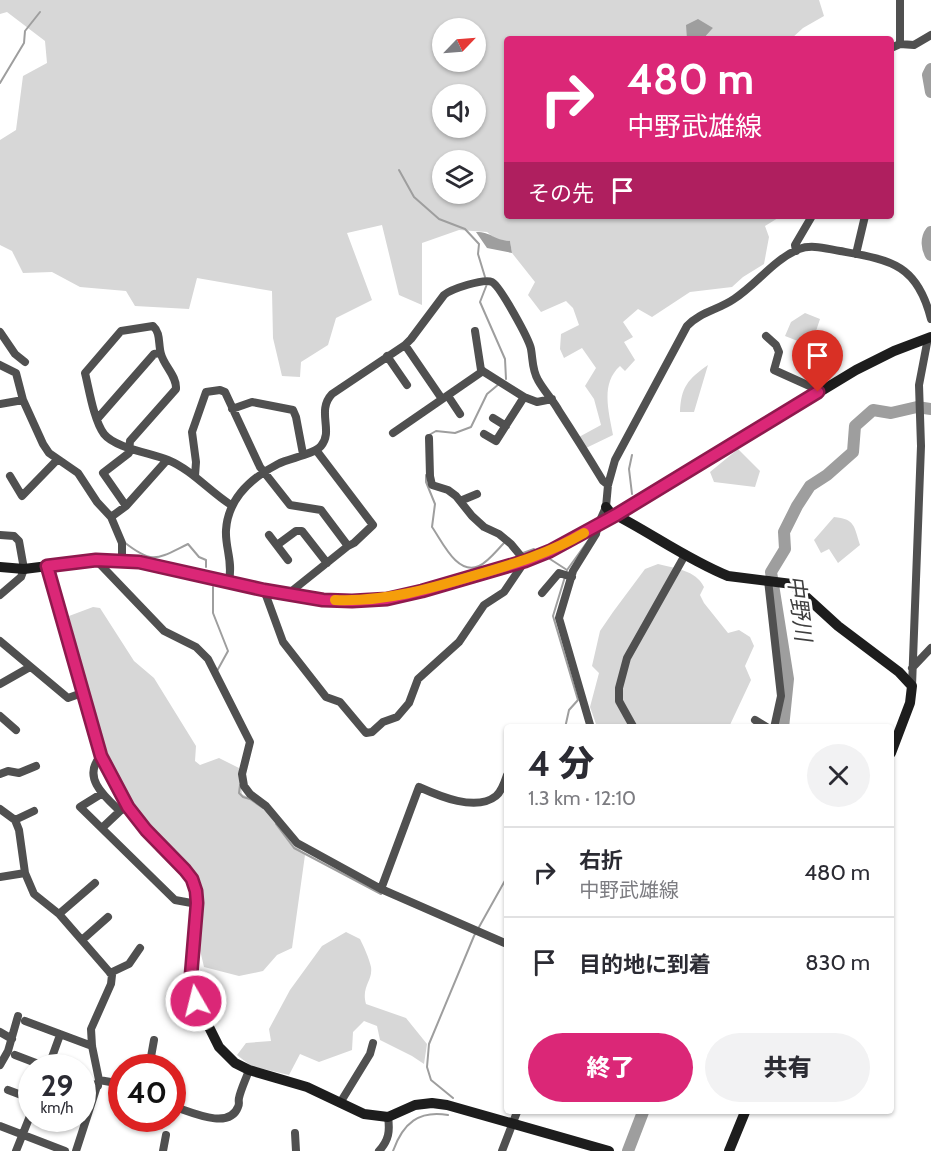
<!DOCTYPE html>
<html lang="ja">
<meta charset="utf-8">
<style>
:root{--surface:#fff;--page:#f2f2f3;--text:#2b2b33;--muted:#7c7c81;--line:#e1e1e2;--accent:#db2777}
body{margin:0;font-family:Cabin,"Noto Sans JP",sans-serif;background:var(--page);color:var(--text);height:100vh;display:flex;flex-direction:column;font-size:22px;white-space:nowrap}
*{box-sizing:border-box;margin:0}
p{font-size:20px;color:var(--muted)}
.icon{flex:none;width:33px;height:33px;fill:none;stroke:currentColor;stroke-width:2;stroke-linecap:round;stroke-linejoin:round}
.map{position:relative;flex:1;overflow:hidden}
.panel{position:absolute;left:504px;top:724px;width:390px;height:390px;display:flex;flex-direction:column;background:var(--surface);border-radius:6px;box-shadow:0 2px 4px #0004}
.panel>*{flex:none}
.top-card{position:absolute;left:504px;top:36px;width:390px;height:183px;border-radius:6px;box-shadow:0 2px 4px #0004;background:#db2777;color:#fff;overflow:hidden}
.needle{width:39px;rotate:65deg}
.buttons{position:absolute;left:432px;top:18px;display:grid;gap:12px}
.buttons a{display:grid;place-items:center;width:54px;height:54px;border-radius:50%;background:var(--surface);box-shadow:0 2px 4px #0004;font-size:30px}
.speed{position:absolute;left:18px;top:1054px;display:flex;gap:12px;font-size:30px;font-weight:700;text-align:center}
.speed>*{display:grid;place-content:center;width:78px;height:78px;border-radius:50%;background:var(--surface);box-shadow:0 2px 4px #0004;line-height:1}
.speed small{font-size:15px;font-weight:400}
.speed .limit{border:9px solid #d22;background:#fff;color:#111}
.pin{position:absolute;display:grid;place-items:center;width:51px;height:51px;color:#fff;margin:-62px -26px;border-radius:50% 50% 50% 0;rotate:-45deg;box-shadow:0 0 6px #0007}
.pin .icon{rotate:45deg}
.me{position:absolute;width:66px;margin:-33px;rotate:352deg;stroke-linejoin:round;filter:drop-shadow(0 0 4px #0008)}
.turn{display:flex;align-items:center;gap:21px;height:126px;padding:0 24px;font-size:27px}
.turn .icon{width:78px;height:78px;stroke-width:2.5}
.turn b{display:block;font-size:42px;line-height:51px}
.then{display:flex;align-items:center;height:57px;padding:0 24px;background:#0003;gap:12px;font-size:22px}
.round{display:grid;place-items:center;flex:none;width:63px;height:63px;border-radius:32px;background:var(--page)}
.head{display:flex;align-items:center;justify-content:space-between;height:102px;padding:0 24px}
h1{font-size:36px;font-weight:800;line-height:45px}
.cta{display:flex;gap:12px;margin-top:auto;padding:12px 24px}
.cta a{flex:1;height:69px;border-radius:36px;background:var(--accent);color:#fff;font-size:24px;font-weight:800;line-height:69px;text-align:center}
.cta a+a{background:var(--page);color:var(--text)}
ul{padding:0;list-style:none}
li{display:flex;align-items:center;gap:18px;height:90px;padding:0 24px;border-top:2px solid var(--line)}
li div{flex:1}
li b{display:block;font-size:22px}
li em{font-style:normal}
.map>svg:first-child{display:block}
.green{fill:#d7d7d7;fill-rule:evenodd}
.water{fill:#9e9e9e}
.lines{fill:none;stroke-linecap:round;stroke-linejoin:round}
.stream{stroke:#9e9e9e;stroke-width:2}
.river{stroke:#9e9e9e;stroke-width:12}
.street{stroke:#505050;stroke-width:8}
.secondary{stroke:#1d1d1d;stroke-width:10}
.route-casing{stroke:#8e194d;stroke-width:15}
.route{stroke:#db2777;stroke-width:10}
.slow{stroke:#f59e0b;stroke-width:10}
.labels{text-anchor:middle;stroke-width:6;stroke-linejoin:round;paint-order:stroke}
.water-label{font-size:22px;font-style:italic;fill:#3f3f3f;stroke:#fff}
</style>
<div class="map">
<svg width="931" height="1151" viewBox="0 0 931 1151">
<rect width="100%" height="100%" fill="#fff"/>
<path class="green" d="M0,0h819l5,16 -21,12 -12,11h-88l10,-11 -27,10 1,1h-180v177h271v2l-13,8 4,11 -5,27 -21,13 -11,10 -42,5 -38,25 -14,-8 -15,13 10,15 -9,5 11,18 -10,11 -5,-5c-20,18 -11,46 -7,69l-27,13 -7,-11 22,-12 -7,-26 -9,-13 11,-18 -14,-20 -18,10 -4,-9 1,-15 18,-9 -6,-17 -7,-7 -25,11 -13,-17 7,-13 -23,-29 -2,-12 -13,-1 -10,-8 -28,-2 -37,13v62l-23,-10 -17,-70 -35,8 25,67 -36,18 -8,27 -27,17 -1,15 -18,-1 -9,-38 -1,-47 -75,-13 -8,31 -54,-3 -9,-15 -46,-4 -28,-15 -29,1 -11,-22 -12,-6v-105l16,-10 7,-54 24,-13 -2,-22 -38,-29 -7,2zM442,28h34v34h-34zM442,94h34v34h-34zM442,160h34v34h-34z
M805,313l15,6 -6,18 -6,8 -23,-9 6,-14z
M708,365l-14,47h-14c1,-25 8,-33 28,-47z
M738,449l22,22 -5,16 -41,-5 -4,-10z
M834,517c21,2 20,9 26,28l-22,18 -9,-14 -8,4 -7,-13z
M658,564c16,4 38,6 46,23l-4,8 4,8 24,30 11,-3 11,7 4,9 -9,20 6,14 -22,47h-132l-7,-20 9,-34 -7,-7 8,-35 13,-19 32,-43z
M93,607l7,1 34,53 20,17 42,68 -1,15 5,4 19,-7 20,10 3,26 19,10 44,51 -13,93 -15,7 -14,16 -24,5 -35,-9 -4,-17 3,-47 -4,-24 -11,-15 -21,-20 -29,-32 -18,-30 -22,-52 -29,-114z
M346,932l14,7c4,8 9,19 11,28 2,14 -10,19 -5,37l40,14 21,26 -3,20 -12,-8 -32,-16 -3,-14 -13,-5 -11,11 -1,18 -33,12 -19,-8 -11,21 -38,-9 -14,-11 9,-12 25,-2 -2,-12 21,-39 32,-44z"/>
<path class="water" d="M698,19l15,9 -10,11h-16l-1,-14z
M476,232c16,0 17,8 34,9l2,12 -25,-5z"/>
<g class="lines">
<path class="stream" d="M0,83l24,-40 1,-12 15,-19
M399,170l15,27 25,22 26,10 14,15 -1,10 7,23
M487,284l-7,18 25,57 1,20
M429,435l7,-4 19,2 16,-6 16,-33 12,-10
M632,455l-3,14 3,25
M426,475v7l9,22 -3,23c10,14 25,49 47,39 9,-4 18,-16 25,-23
M600,530l13,-8
M124,542c29,23 33,17 64,2l11,13 7,3v7
M523,553l11,-4
M550,559l17,11
M213,587v26l15,38 -11,20
M565,728l4,-18 9,-10 -25,-84 14,-46 26,-36
M240,785l-1,8 4,4 7,2 13,9
M276,824l18,24 87,46
M453,1098l-22,-18 -4,-13 2,-23 45,-108 33,-59
M393,1151c10,-28 26,-41 55,-36"/>
<path class="river" d="M931,69l-3,6 3,17
M931,232c-5,7 -4,16 0,23
M783,728l5,-49 -17,-107 14,-23 -1,-17 13,-26 13,-20 17,-11 26,-23 2,-26 18,-16 18,3 26,-6 14,2
M628,1151l15,-39"/>
<path class="street" d="M900,0v44
M891,48l9,-4 14,1 17,-10
M796,251l-1,-6 17,-29
M856,254l9,-38
M475,331l6,39 43,27
M0,332l15,22 10,8
M766,336l10,9 3,7 -5,18 40,18 3,5
M405,345l37,54
M387,356l20,29
M0,365l16,8 7,27
M448,396l12,18
M0,404l23,-4 20,44 6,9 29,20 19,29 14,15 11,26v18
M232,409l20,-7 41,8 3,7 7,37
M98,418l56,-64 6,-1
M493,418l13,8
M393,433l90,-62
M484,434l12,7 28,-44 13,5 15,-3
M316,450l57,75 -19,18 -6,3
M10,476l12,20 35,-36
M195,476l1,-14 -4,-30 14,-40 14,-2 5,2 35,75 30,38 31,5 27,36 -60,48
M460,501l17,-7
M126,506l-23,-33 26,-20 1,-12 46,-52c1,-13 -12,-23 -15,-35 -3,-10 0,-21 -8,-28l-32,5 -36,42c4,16 9,48 19,61 11,14 47,19 64,26 24,10 41,31 63,45
M111,517l15,-11 41,-46
M0,535l14,1 5,5 5,28 -3,8 -21,18
M269,535l19,25
M277,545l19,-14h6l25,32
M96,560l68,71 32,16 12,12 42,83 -8,32 2,12 6,8 16,12 31,37 84,46 126,55
M768,580l13,116 -7,32
M229,581c4,-21 -4,-33 -3,-51 2,-32 25,-52 52,-66 11,-6 35,-9 43,-18 13,-15 -5,-35 11,-52l73,-49 6,-6 33,-44c7,-6 40,-17 48,-13 8,4 37,57 39,67 2,11 1,21 7,31 6,11 15,20 21,31 15,23 30,47 44,70l5,4
M264,590l19,52 43,55 14,5 26,31 6,-1 11,-10 14,-5 12,-14 9,-24 41,-37 25,-37 20,-13 21,-31 -14,-17 -12,-10 -15,-7 -12,-11 -16,-20 -8,-6 -16,-5 -2,-9 -1,-38
M542,593l17,-20 13,4
M0,641l68,57 14,-5
M912,668l19,-20
M0,684l30,-17
M912,686l9,-240 -2,-61 9,-47
M0,716l16,14
M755,720l13,8
M591,728l-32,-110 14,-47 23,-37 2,-9 8,-18 2,-22 7,-25 72,-134c13,-14 31,-16 47,-27 23,-15 39,-39 65,-50 13,-5 28,0 41,2 50,9 77,12 91,68
M634,728l-15,-27v-13l8,-30 58,-103
M101,756c-20,21 4,41 19,55l8,-4
M0,774l8,-3 11,2 17,-7
M101,794l-21,13 95,93 22,4
M0,809l15,11 4,10 6,43 9,21 25,20 53,61 -1,9 -20,45 1,17 7,34 -23,71
M15,820l19,-9
M102,828l18,-17
M0,877l25,-4
M381,889l38,-102c20,9 57,25 77,9 6,-5 9,-15 11,-21
M59,914l36,-31
M82,940l26,-23
M110,973l19,-9 11,-16
M25,1021l67,25
M0,1032l12,7
M15,1055l34,13
M0,1065l8,-14 10,-35
M48,1068l12,-33
M149,1068l5,-28
M99,1080l23,4
M82,1081l16,5
M8,1090l24,9
M340,1103l30,-49 3,-11
M172,1106c17,5 57,25 66,1 2,-4 0,-5 1,-9 2,-9 7,-19 10,-28
M0,1126l65,25
M295,1133l1,18
M16,1151l16,-40
M163,1151l3,-16
M379,1151c10,-11 11,-20 9,-34
M502,1151l15,-39"/>
<path class="secondary" d="M606,507l4,5c40,20 76,47 118,64l64,8 46,42 61,46 13,14 -2,17 -19,50
M47,566l54,190 27,51 18,23 39,40 7,9 4,11 1,14 -6,71 5,26 23,46 16,16 14,7 58,17 57,27 24,3 27,-12 17,-2 15,2 162,46
M0,567l24,2 72,-9 43,2 125,28 59,10 29,1 35,-2 34,-7 104,-31 25,-10 66,-36 240,-145 38,-19 37,-14
M729,1151l16,-39"/>
</g>
<g class="lines">
<defs>
<path id="route" d="M196,1001l-5,-26 6,-72 -1,-12 -4,-12 -7,-9 -39,-40 -18,-23 -27,-51 -54,-190 49,-6 43,2 125,28 59,10 29,1 35,-2 35,-8 103,-30 25,-10 66,-36 202,-123"/>
</defs>
<use href="#route" class="route-casing"/>
<use href="#route" class="route"/>
<path class="slow" d="M335,600c50,2 94,-11 141,-25 38,-11 74,-22 108,-42"/>
</g>
<g class="labels">
<g class="water-label">
<text transform="translate(800 608) rotate(83)" y="8">中野川</text>
</g>
</g>
</svg>
<div class="buttons">
<a><svg class="needle" viewBox="-14 -14 28 28"><path d="M0-13l5 13h-10z" fill="#e53935"/><path d="M0 13l5-13h-10z" fill="#7c7c81"/></svg></a>
<a><svg class="icon" aria-label="sound" viewBox="0 0 24 24"><path d="M4 9h4l5-4v14l-5-4H4zM17 9q2 3 0 6"/></svg></a>
<a><svg class="icon" aria-label="layers" viewBox="0 0 24 24"><path d="M12 4l9 5-9 5-9-5zM3 14l9 5 9-5"/></svg></a>
</div>
<div class="speed"><div>29<small>km/h</small></div><div class="limit">40</div></div>
<div class="pin" style="left:818px;top:392px;background:#d93025"><svg class="icon" aria-label="arrive" viewBox="0 0 24 24"><path d="M6 21V4h12l-3 4 3 4H6"/></svg></div>
<svg class="me" style="left:196px;top:1001px" viewBox="-20 -20 40 40"><circle r="17" fill="#db2777" stroke="#fff" stroke-width="3"/><path d="M0-11L8 9 0 5-8 9z" fill="#fff"/></svg>
<div class="top-card">
<div class="turn"><svg class="icon" aria-label="right" viewBox="0 0 24 24"><path d="M7 20v-9h11M14 6l5 5-5 5"/></svg><div><b>480 m</b>中野武雄線</div></div>
<div class="then">その先<svg class="icon" aria-label="arrive" viewBox="0 0 24 24"><path d="M6 21V4h12l-3 4 3 4H6"/></svg></div>
</div>
<section class="panel">
<div class="head"><div><h1>4 分</h1><p>1.3 km · 12:10</p></div><a class="round"><svg class="icon" aria-label="close" viewBox="0 0 24 24"><path d="M6 6l12 12M18 6L6 18"/></svg></a></div>
<ul>
<li><svg class="icon" aria-label="right" viewBox="0 0 24 24"><path d="M7 20v-9h11M14 6l5 5-5 5"/></svg><div><b>右折</b><p>中野武雄線</p></div><em>480 m</em></li>
<li><svg class="icon" aria-label="arrive" viewBox="0 0 24 24"><path d="M6 21V4h12l-3 4 3 4H6"/></svg><div><b>目的地に到着</b></div><em>830 m</em></li>
</ul>
<div class="cta"><a>終了</a><a>共有</a></div>
</section>
</div>
